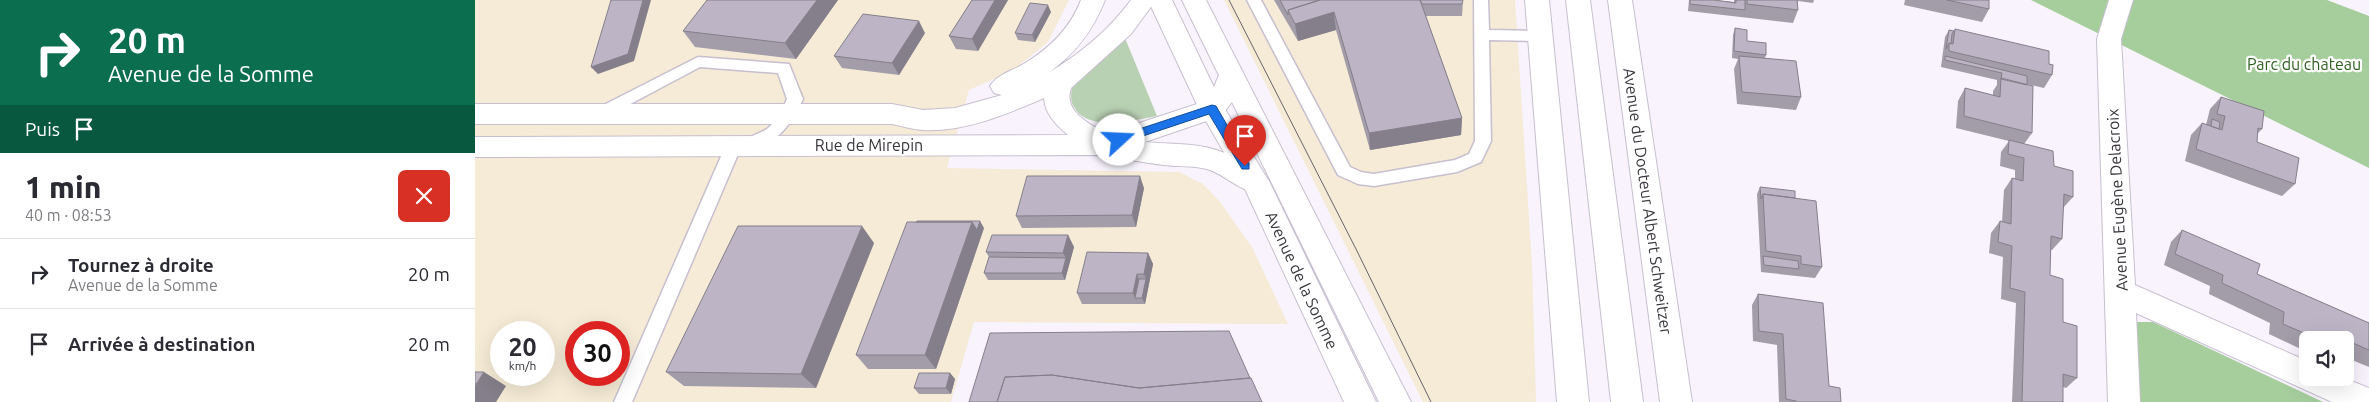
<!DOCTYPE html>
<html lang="fr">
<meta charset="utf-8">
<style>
:root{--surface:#fff;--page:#f2f2f3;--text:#2b2b33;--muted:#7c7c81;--line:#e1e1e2}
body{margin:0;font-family:Ubuntu,sans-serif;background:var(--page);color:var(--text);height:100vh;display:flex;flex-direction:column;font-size:19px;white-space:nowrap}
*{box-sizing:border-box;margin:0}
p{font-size:16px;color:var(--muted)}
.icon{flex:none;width:28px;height:28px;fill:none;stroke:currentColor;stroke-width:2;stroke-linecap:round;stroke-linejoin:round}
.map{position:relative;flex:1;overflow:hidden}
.details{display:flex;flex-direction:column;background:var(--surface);width:475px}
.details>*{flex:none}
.banner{background:#0b6e4f;color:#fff;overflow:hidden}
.fabs{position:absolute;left:1824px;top:331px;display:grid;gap:10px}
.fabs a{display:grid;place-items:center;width:55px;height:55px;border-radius:8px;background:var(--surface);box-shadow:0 5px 20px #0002;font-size:25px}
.speed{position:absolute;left:15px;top:321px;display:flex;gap:10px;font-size:25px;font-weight:700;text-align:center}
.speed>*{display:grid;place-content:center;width:65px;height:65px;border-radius:50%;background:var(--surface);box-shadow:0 5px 20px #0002;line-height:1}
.speed small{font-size:12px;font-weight:400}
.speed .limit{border:8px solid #d22;background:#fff;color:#111}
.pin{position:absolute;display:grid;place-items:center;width:42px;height:42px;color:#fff;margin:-51px -21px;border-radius:50% 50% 50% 0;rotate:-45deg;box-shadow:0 0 5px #0007}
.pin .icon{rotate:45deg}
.me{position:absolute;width:55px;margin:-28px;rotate:70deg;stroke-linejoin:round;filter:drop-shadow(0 0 4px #0008)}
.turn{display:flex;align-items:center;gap:18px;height:105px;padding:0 25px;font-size:22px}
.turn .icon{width:65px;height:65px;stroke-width:2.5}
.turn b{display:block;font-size:35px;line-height:42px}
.then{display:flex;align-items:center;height:48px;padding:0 25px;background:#0003;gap:10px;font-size:19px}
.round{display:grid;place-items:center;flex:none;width:52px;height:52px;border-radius:8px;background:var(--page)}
.headline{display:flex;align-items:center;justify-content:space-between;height:85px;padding:0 25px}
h1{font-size:30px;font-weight:800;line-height:38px}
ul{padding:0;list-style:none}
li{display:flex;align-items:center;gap:15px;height:70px;padding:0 25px;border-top:1px solid var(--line)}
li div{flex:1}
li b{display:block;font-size:19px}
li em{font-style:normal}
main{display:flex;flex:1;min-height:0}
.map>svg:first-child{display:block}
.commercial{fill:#f5ebd6;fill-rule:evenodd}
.green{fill:#b9d1b3}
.forest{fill:#a6ce9d}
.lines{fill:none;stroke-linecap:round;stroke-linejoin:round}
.service-casing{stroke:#c7bfcf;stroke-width:3}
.minor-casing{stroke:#c7bfcf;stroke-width:2}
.secondary-casing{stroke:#c7bfcf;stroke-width:2}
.service{fill:#fff;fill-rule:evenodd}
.minor{fill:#fff;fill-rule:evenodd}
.secondary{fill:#fff;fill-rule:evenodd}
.tram{stroke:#67636b;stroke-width:1}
.wall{fill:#a39ca9}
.shaded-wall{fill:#847f8a}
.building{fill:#bdb5c5;stroke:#847f8a}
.route{fill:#1a73e8;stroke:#114b97}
.labels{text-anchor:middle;stroke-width:4.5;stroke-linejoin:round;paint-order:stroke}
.park-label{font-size:16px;fill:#2d5f20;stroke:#fff}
.street-label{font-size:16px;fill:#38343b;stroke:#fff}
</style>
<main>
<section class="details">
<div class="banner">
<div class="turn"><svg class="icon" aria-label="right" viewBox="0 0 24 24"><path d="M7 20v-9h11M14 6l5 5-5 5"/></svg><div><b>20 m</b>Avenue de la Somme</div></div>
<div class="then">Puis<svg class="icon" aria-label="arrive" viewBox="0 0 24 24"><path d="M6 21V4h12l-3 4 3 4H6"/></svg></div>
</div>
<div class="headline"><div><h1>1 min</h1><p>40 m · 08:53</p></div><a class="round" style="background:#d93025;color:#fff"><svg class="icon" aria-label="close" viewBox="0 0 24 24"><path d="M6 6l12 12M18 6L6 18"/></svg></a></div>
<ul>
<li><svg class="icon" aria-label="right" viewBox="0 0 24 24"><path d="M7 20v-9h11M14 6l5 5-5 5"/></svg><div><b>Tournez à droite</b><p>Avenue de la Somme</p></div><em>20 m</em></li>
<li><svg class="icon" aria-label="arrive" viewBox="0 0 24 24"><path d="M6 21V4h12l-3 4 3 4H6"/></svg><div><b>Arrivée à destination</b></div><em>20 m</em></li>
</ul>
</section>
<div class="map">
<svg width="1894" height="402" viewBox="0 0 1894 402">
<rect width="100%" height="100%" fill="#f8f3fd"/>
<path class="commercial" d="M0,0h594l-21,42 -36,29 -43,19 -22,78 232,4 24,12 17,18 32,45 36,77 -314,-2 -23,80h-476zM26,332h43v43h-43zM101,332h43v43h-43z
M749,0h291l17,265 4,137h-113z"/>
<path class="green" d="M650,38l32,78c-23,4 -70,16 -83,-9 -5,-8 -3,-18 1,-26 7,-11 38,-33 50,-43z"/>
<path class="forest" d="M1556,0h296l42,16v152z
M1663,322h15l170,80h-193l1,-77z"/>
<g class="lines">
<defs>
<path id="service" d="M772,0h14l89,167 11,5 13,2 81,-14 14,-6 6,-13 -1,-141h14l1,30 52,1 5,1 2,4 -2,4 -5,1 -52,-1 2,101 -10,21 -24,10 -83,14 -16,-2 -20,-9z
M223,57l91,7 14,35c-12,26 -24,42 -52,51l-6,-2 -2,-4c4,-8 17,-10 24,-15 10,-8 15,-19 20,-30l-9,-26 -78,-6 -96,51 -5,2 -5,-2 -3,-4 3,-4z
M259,139l6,2 2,4 -110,257h-18l112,-257 2,-4z"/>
<path id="minor" d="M606,0h24c-12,31 -30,54 -57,73 32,-19 61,-43 83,-73h25l-25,34 -60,54c-8,24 18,35 35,46l97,-32 8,-8 11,-26 9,-3 9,3 3,6 -8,24 -14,18 -76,26c18,2 36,1 54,4 19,2 62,20 71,37l-4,8c-21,6 -37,-14 -56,-21 -15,-5 -30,-3 -46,-5 -20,-2 -41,-7 -61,-10l-628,2v-20l593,-2c-12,-10 -23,-21 -24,-37 -37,16 -81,35 -122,32 -10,-1 -20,-4 -30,-6h-417v-20h417l31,6 32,-2 47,-13 -8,-2 -4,-7c7,-11 21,-15 32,-21 27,-16 48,-36 59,-65z
M1133,0h24l60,402h-32z
M1634,0h24l-12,39 14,246 172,76v17h37l25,10v14h-37l-196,-89 4,89h-32l-11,-363z"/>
<path id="secondary" d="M673,0h24l51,106 47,77 106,219h-32l-100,-215 -45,-78z
M707,0h24l205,402h-32z
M1050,0h24l40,402h-32z
M1091,0h24l53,402h-32z"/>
</defs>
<use href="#service" class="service-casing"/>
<use href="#minor" class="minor-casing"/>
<use href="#secondary" class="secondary-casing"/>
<use href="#service" class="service"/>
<use href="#minor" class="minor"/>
<use href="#secondary" class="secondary"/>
<path class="tram" d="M754,0l128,251 74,151"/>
</g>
<path class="wall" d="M363,0l-42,59 -101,-12 -12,-16z
M497,0h36l-30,51 -22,-2 -7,-13z
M799,0h189l-1,16h-36l36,102 -1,17 -91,15 -34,-120 -38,11z
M1214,0h25l20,2v-2h80l-1,3 -15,-2v9l-5,13 -105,-12z
M1430,0h84v9l-7,13 -78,-17z
M576,12l-16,30 -17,-2 -3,-7z
M1260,28l12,13 19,14 -1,3 36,39 -5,13 -59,-6 -3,-35 4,-10 -6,-1 1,-23z
M1480,29l94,35 3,11 -8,13 -17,-4 5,49 -8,11 30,22 19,31 -10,11 -1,31 -10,11h-2v25l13,47 14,56 -11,10 -3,-1v15h-51l4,-99 -15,-4 2,-42 -14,-4 2,-20 9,-12 2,1 2,-32 8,-12 3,1v-9l-15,-4 1,-14 8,-11 -53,-13 2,-27 7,-13 28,7v-4l4,-6v-5l-56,-13 4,-30 4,-7 5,1z
M450,33l-26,42 -57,-7 -8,-12z
M1746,97l41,32 -5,5v8l38,42 -13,12 -97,-35 6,-26 11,-12 4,2 4,-16z
M1285,187l35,11 27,69 -7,11 -54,-6 -4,-78z
M669,188l-8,39 -114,1 -6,-12z
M509,228l-48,141h-68l-12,-14z
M1707,230l75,44 112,49v44l-22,-9 -2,1v-19h-38v12l-38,-18 1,-11 -61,-29 1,-8 -46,-21 7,-23z
M593,235l6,12 -9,33h-77l-4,-7 5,-16 -3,-5z
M399,243l-58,145 -132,-2 -18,-14z
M673,253l5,11 -8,40h-63l-5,-11z
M1283,294l71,92 12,16h-62l-2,-57 -24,-4 -1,-36z
M475,373l5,6 -4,15h-32l-5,-6z"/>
<path class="shaded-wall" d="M168,0h8l-17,61 -36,13 -7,-7z
M342,0h21l-42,59 -11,-16z
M520,0h13l-30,51 -6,-12z
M862,0l-3,14 2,16 -38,11 -3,-17z
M573,5l3,7 -16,30 -3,-7z
M444,21l6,12 -26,42 -7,-12z
M987,118l-1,17 -91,15 -1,-17z
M665,176l4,12 -8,39 -4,-12z
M505,221l4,7 -48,141 -11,-14 47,-133z
M387,226l12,17 -58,145 -15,-14z
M593,235l6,12 -9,33 -3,-7 4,-15 -3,-5z
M673,253l5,11 -8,40 -3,-6 4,-19 -2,-5z
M662,274l4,12 -6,12 3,6 -5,-11z
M9,372l22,14 -10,16h-21v-16z
M475,373l5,6 -4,15 -5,-6z"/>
<path class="building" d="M136,0h32l-15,54 -37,13z
M232,0h110l-32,43 -102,-12z
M497,0h23l-23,39 -23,-3z
M805,0h40l-32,10v5z
M845,0h100l42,118 -93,15 -35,-121 -39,12 -7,-14z
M945,0h43l-1,4h-40z
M1215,0h24l22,3v-3h9v10l-55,-6z
M1272,0h50l1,10 -51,-6z
M1472,0h42v9z
M555,3l18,2 -16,30 -17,-2z
M388,14l56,7 -27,42 -58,-7z
M1260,28l12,2v11l19,2v12l-32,-4z
M1480,29l94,22v13l4,1 -1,10 -103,-24v-8l4,1z
M1474,30l5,1 -2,3 -1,10 -2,-1 -3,6z
M1264,56l57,5 5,36 -59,-5z
M1470,56l82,20v9l-26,-6 1,-6 -57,-13z
M1526,78l32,8 -1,47 -68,-17 1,-28 35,9z
M1746,97l43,14 -2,18 -4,-1 -1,14 42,16 -4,26 -99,-35 6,-26 20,7 3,-14 -8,-2z
M1737,119l8,3 -1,7 -8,-3z
M1534,140l44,11 1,15 19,5v26l-9,-3 -2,45 -11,-3 -1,39 13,4v43l14,4v52l-14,-4v28h-41l3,-110 -15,-4 2,-42 -14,-4 2,-21 11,3 1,-46 11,3 1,-23 -16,-4z
M552,176h113l-8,39 -116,1z
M1285,187l35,4v7l-32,-4 -2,5z
M1288,194l53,7 6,66 -21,-3v-8l-35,-5z
M442,221h63l-3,9 -5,-8h-56z
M432,222h65l-47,133h-69z
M263,226h124l-61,148 -135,-2z
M1707,230l78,34 -3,10 112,49v27l-16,-7 -1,11 -7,-3v-11h-25l-37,-16 1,-12 -62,-29 1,-8 -48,-21z
M517,235h76l-5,18 -77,-1z
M612,252l61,1 -4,21h-7l-4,19h-56z
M1288,256l35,5 1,8 -35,-4z
M514,257l77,1 -4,15h-78z
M664,279h7l-4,19h-7z
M1283,294l65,9 6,83 11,2 1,14h-45v-1l-10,-2 -3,-65 -24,-3z
M754,331l21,47 -111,10 -87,-13 -47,2 -8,25h-28l21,-69z
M0,372h9l-9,14z
M444,373h31l-4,15h-32z
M577,375l87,13 112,-10 11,24h-265l8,-25z"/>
<path class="route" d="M737,105l4,1 33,57v6h-7l-33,-55 -90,30 -5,-4 1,-3z"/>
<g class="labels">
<g class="park-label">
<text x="1829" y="70">Parc du chateau</text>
</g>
<g class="street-label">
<text x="394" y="151">Rue de Mirepin</text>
<text transform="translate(1642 200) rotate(-93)" y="6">Avenue Eugène Delacroix</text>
<text transform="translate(1173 201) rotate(82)" y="6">Avenue du Docteur Albert Schweitzer</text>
<text transform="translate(827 280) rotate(65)" y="6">Avenue de la Somme</text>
</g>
</g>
</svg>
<div class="fabs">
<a><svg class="icon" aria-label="sound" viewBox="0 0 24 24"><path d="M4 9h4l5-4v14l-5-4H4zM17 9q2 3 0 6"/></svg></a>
</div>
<div class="speed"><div>20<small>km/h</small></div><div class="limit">30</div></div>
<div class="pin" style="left:770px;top:166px;background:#d93025"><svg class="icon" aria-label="arrive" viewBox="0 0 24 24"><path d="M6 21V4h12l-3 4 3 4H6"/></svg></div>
<svg class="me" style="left:644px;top:140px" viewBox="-20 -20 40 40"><circle r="19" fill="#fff"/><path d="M0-13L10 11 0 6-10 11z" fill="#1a73e8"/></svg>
</div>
</main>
